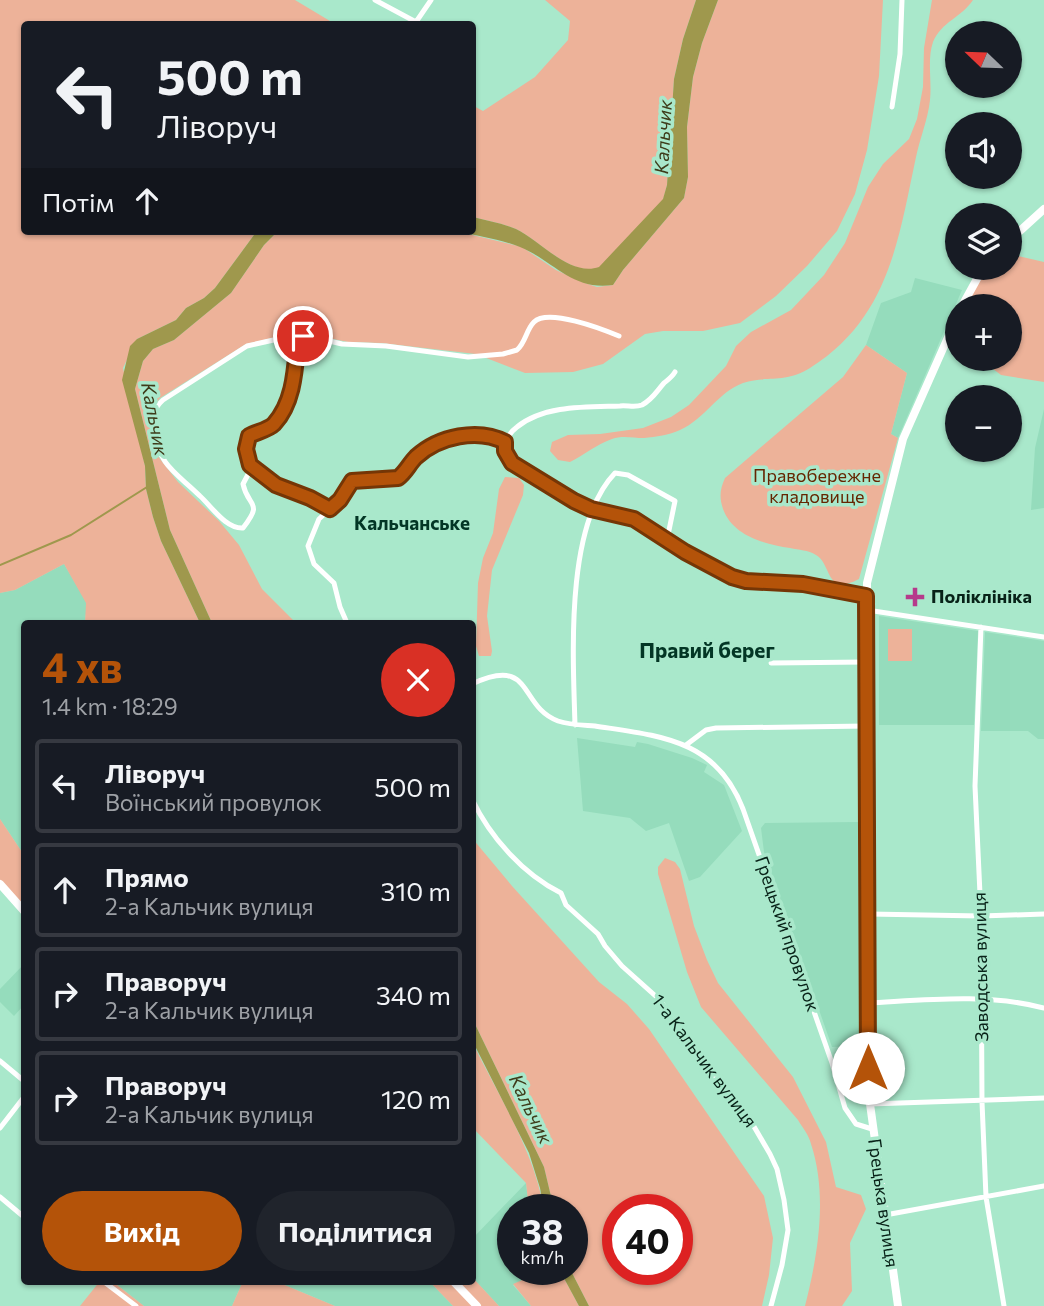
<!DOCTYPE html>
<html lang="uk">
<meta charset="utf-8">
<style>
:root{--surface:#171b24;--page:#20242c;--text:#f1f3f6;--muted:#9ea1a6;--line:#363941;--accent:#b45309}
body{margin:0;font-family:Commissioner,sans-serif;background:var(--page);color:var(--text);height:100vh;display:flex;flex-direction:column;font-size:26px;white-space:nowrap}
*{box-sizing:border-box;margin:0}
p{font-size:23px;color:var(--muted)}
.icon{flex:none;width:38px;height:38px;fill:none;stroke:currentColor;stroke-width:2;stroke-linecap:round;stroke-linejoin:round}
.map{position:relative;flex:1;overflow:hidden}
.panel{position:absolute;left:21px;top:620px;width:455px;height:665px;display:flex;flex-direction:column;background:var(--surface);border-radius:7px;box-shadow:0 2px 5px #0004}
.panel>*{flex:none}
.hud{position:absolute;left:21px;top:21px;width:455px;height:214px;border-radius:7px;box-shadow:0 2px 5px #0004;background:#171b24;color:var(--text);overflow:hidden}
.needle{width:46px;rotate:293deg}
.buttons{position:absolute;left:945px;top:21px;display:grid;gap:14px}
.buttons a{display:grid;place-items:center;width:77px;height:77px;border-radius:50%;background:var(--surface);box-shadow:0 2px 5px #0004;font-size:35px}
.speed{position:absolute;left:497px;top:1194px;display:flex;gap:14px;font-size:35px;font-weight:700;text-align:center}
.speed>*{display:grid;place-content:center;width:91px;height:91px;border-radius:50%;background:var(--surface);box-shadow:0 2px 5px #0004;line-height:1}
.speed small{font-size:18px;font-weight:400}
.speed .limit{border:10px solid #d22;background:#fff;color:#111}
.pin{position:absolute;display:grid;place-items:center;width:60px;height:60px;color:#fff;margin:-30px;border:4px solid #fff;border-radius:50%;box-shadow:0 2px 7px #0007}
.me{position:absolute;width:77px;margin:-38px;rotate:0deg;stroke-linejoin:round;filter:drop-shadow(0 0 5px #0008)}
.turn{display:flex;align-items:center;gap:24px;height:147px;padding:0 21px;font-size:32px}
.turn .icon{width:91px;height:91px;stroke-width:2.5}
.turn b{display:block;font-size:49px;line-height:60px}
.then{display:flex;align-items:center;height:66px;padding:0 21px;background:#0003;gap:14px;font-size:26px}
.round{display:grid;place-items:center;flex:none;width:74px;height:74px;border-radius:37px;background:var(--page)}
.overview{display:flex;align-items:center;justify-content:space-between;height:119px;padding:0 21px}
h1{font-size:42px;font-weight:700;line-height:52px;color:var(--accent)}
.primary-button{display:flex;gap:14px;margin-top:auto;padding:14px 21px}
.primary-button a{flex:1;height:80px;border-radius:42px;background:var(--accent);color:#fff;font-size:28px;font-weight:700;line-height:80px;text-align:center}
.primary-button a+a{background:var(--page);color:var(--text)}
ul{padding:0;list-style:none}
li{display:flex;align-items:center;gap:21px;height:94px;margin:0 14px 10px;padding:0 7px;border:4px solid var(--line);border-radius:7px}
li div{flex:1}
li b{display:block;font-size:26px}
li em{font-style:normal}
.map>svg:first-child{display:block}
.built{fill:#95dcbc}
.green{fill:#edb299;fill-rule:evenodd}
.water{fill:#9f984d}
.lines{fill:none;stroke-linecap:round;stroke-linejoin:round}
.stream{stroke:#9f984d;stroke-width:2}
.street{stroke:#fff;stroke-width:5}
.secondary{stroke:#fff;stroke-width:8}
.route-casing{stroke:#753606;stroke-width:18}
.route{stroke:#b45309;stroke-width:12}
.poi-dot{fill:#b63a8b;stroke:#a9e8cb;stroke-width:2.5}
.labels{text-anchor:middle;stroke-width:7;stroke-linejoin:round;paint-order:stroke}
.park-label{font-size:18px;fill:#652501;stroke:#a9e8cb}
.poi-label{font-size:18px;font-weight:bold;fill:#082218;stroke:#a9e8cb;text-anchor:start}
.street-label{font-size:18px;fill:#082218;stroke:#a9e8cb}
.water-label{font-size:19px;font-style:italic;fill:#3e3b1a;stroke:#a9e8cb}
.neighbourhood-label{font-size:19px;font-weight:bold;fill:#033625;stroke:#a9e8cb}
.quarter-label{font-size:21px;font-weight:bold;fill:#033625;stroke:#a9e8cb}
</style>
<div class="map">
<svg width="1044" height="1306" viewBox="0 0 1044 1306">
<rect width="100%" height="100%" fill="#a9e8cb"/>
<path class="built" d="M915,278l47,12 -64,148 -7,-4 16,-61 -41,-28 15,-42 30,-11z
M1044,409v99l-13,2 4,-62z
M64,564l23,39 -2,20h-61v232l-24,-36v-226l15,-3z
M879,616l99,15 -4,94h-95z
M985,632l59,9v98h-6l-10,-8h-47z
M577,738l58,9 2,-5 11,2 44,14 15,7 -3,7 20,13 18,46 -42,46 -11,4 -20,-58 -23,8 -16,-13 -47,-7z
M858,822l1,224 -27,1 -68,-195 -3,-24 4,-5z
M24,964v41l-10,11 -14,-14v-13z
M526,1183l3,26h-16v60h27l1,3 -28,13 18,21h-32l-26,-28 -1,-39z
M112,1281h131l-11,25h-88z
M275,1281h154l24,25h-118z"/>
<path class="green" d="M0,0h295l40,24h-311v207h233l-42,57 -11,10 -18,10 -10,12 -39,19 -14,29 22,98 1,23 7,28 8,24 39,82h-115l1,-20 -22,-39 -49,26 -15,3z
M545,0h151l-13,39 -9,40 -7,106 -4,15 -64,68c-29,9 -58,-27 -83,-39 -14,-6 -29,-8 -43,-12l-1,-112 11,6 52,-34 33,-37 2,-19z
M718,0h165l-4,76 -12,74 -12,44 -18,37 -30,35 -31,30 -36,27 -37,8h-40l-18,3 -42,30 -30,8 -48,1 -49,-19 -95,-11 -33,-1 -50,-10 -52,12 -86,54 -5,7 -5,19 7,31 21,27 41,39 20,24 23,44 34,34h-84l-42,-93 -35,-141 8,-28 10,-12 21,-9 57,-47 33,-48 14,-14h178l66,16 34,23 26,12 15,5 16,-2 10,-15 61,-72 4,-21 -1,-50 6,-50 9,-34z
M932,0h41c-11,17 -32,22 -40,42 -6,17 -1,39 -3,58 -2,19 -10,38 -14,57 -18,84 -27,161 -106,211 -26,16 -44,7 -67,15 -25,9 -38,36 -63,47 -11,5 -24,7 -36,8 -11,0 -22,-3 -32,1 -15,5 -28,16 -42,23l-12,-2 -8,-9 2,-9 16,-7 32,-1 43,-6 28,-11 18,-12 37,-39 10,-20 15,-14 40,-22 33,-35 21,-32 23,-56 15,-23 26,-25 8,-20 6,-32 1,-39z
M1010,254l34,8v120l-43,-7 -21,-16h30v-53h-48l23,-38h25z
M866,345l41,28 -16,61 7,4 -39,141c-34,18 -27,-15 -43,-24 -8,-5 -17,-5 -26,-7 -26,-4 -57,-12 -67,-39 -4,-12 -3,-20 2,-31l118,-101z
M505,477l14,1 5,7 -1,10 -31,75 -5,46 5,35 -1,5h-12l-3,-10 2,-63 5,-25 10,-25 6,-44z
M888,629h24v32h-24z
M0,819l24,36v52l-24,-27z
M472,838l40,48 87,96 28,22 22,25 115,167 9,42 -4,37 -7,31h-173l-19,-37h2v-60h-18l-10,-42 -71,-147zM618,1209h59v60h-59z
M665,858l10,4 5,7 14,57 13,34 11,23 75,94 33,65 10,45 25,8 5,14 -16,34 2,48 -10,15h-37c13,-51 23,-111 6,-162 -2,-9 -9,-17 -13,-24l-97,-113 -14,-35 -29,-98v-7z
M472,1042c27,54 61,107 72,167h-15l-3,-26 -53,-55z
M540,1269h19l20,37h-48l-18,-22 28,-12z
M473,1278l26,28h-19l-24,-25h16z
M100,1281h12l32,25h-64z
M243,1281h32l60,25h-103z
M429,1281h22l23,25h-21z"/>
<path class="water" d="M696,0h22l-16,43 -9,34 -6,50 1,50 -4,21 -61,72 -10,15c-41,6 -59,-24 -93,-38 -20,-8 -43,-11 -64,-16h16l1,-14c14,4 29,6 43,12 25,12 54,48 83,38l64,-68 4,-14 7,-106 9,-40z
M257,231h21l-14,14 -33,48 -57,47 -21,9 -10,12 -8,28 35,141 42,93h-12l-39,-82 -8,-24 -7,-28 -1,-23 -23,-86 8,-34 7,-7 39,-19 10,-12 18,-10 11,-10z
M473,1020l71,147 10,42h-10l-4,-21 -11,-35 -56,-111z
M559,1269h11l19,37h-10z"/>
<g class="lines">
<path class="stream" d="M0,565l71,-30 76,-48"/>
<path class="street" d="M375,0l41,22 15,-22
M892,107l8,-53 2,-54
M298,337l-6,48 -8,22 -11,18 -24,11c-21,44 59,55 81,73
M675,372c-3,5 -6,7 -11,11 -8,9 -11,16 -22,22 -7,3 -15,0 -22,1 -33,1 -76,-1 -103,21 -12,9 -14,20 -8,33l74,45 51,14 51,33 54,28 64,4 63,12
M252,467l-9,17c5,24 21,17 0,44 -17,1 -31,-21 -43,-32 -23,-23 -41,-29 -46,-66 -2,-12 -1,-21 9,-30l84,-54 40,-9h25l30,7 44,2 82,11 35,-3 14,-4c9,-8 9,-20 17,-28 14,-14 68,7 85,14
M867,610l177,27
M347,623l-7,-16 -6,-24 -20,-19 -6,-18 11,-27 21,-19 10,-17 48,-5c8,-6 11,-14 18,-21 23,-21 61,-28 89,-15
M981,627l-6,159 6,130 1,186 4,95 18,109
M771,663l95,-1
M472,684c62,-29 46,22 86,37 12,4 24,4 37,5 65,10 121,13 148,83l89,254 13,45 11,16 16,5
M575,725c-2,-70 -10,-200 40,-252l13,2 47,26 -8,39
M686,745l20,-15 10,-2 151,-2
M472,799c18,38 51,75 89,94l5,12 32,29 7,12 17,20 38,34 25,39 64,79 21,36 7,15 7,31 4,30 -6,35 -11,41
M869,914l112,2 63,-2
M868,1003c58,-3 119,-10 176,5
M0,1061l24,20
M870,1104l174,-6
M0,1128l24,-31
M0,1197l24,20
M885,1215l159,-29
M103,1281l33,25"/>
<path class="secondary" d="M1010,240l34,-31
M962,306l21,-38
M0,884l24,27
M453,1281l24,25
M898,1306l-28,-202 -3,-521 36,-144 54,-122"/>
</g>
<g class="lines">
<defs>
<path id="route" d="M303,336l-5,1c-3,29 -3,64 -24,87 -6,6 -18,8 -25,12l-3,13 4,16 26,20 34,13 20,11 10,-9 12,-19 46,-3c8,-6 11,-14 18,-21 23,-21 62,-29 89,-15v9l7,12 62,38 17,8 43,10 51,33 47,25 14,4 57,3 63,12 2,472"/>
</defs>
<use href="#route" class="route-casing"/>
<use href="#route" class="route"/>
</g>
<path class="poi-dot" d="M911.5 586.5h7v7h7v7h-7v7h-7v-7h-7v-7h7z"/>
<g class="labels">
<g class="park-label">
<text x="817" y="482">Правобережне<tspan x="817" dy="21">кладовище</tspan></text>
</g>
<g class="poi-label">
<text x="931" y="603">Поліклініка</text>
</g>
<g class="street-label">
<text transform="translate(787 934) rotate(71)" y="6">Грецький провулок</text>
<text transform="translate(981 967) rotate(-91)" y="6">Заводська вулиця</text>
<text transform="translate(704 1061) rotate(53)" y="6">1-а Кальчик вулиця</text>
<text transform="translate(883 1203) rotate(82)" y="6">Грецька вулиця</text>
</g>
<g class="water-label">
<text transform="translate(663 137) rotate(-87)" y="7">Кальчик</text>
<text transform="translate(155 419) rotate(79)" y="7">Кальчик</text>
<text transform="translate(531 1109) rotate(64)" y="7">Кальчик</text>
</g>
<g class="neighbourhood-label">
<text x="412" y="530">Кальчанське</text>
</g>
<g class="quarter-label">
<text x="707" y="658">Правий берег</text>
</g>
</g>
</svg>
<div class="buttons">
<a><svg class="needle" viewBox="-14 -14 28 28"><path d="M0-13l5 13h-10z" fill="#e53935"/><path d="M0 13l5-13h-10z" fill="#9ea1a6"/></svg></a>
<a><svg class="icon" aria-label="sound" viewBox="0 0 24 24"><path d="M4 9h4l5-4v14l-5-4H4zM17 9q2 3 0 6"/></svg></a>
<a><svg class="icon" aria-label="layers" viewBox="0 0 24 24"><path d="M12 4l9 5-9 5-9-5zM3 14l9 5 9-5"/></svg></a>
<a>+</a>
<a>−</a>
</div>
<div class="speed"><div>38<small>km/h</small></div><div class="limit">40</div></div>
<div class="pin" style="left:303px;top:336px;background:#d93025"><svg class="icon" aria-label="arrive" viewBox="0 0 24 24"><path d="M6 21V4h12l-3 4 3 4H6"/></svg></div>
<svg class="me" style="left:868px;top:1068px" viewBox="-20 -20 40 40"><circle r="19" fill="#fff"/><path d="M0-13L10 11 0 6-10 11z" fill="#b45309"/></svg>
<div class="hud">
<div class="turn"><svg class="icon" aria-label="left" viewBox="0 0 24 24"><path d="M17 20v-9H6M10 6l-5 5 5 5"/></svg><div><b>500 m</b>Ліворуч</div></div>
<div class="then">Потім<svg class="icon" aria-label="ahead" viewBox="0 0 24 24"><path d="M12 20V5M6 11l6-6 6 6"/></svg></div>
</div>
<section class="panel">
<div class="overview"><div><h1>4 хв</h1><p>1.4 km · 18:29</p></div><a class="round" style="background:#d93025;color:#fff"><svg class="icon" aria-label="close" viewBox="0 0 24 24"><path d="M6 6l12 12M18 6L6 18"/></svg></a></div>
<ul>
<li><svg class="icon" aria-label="left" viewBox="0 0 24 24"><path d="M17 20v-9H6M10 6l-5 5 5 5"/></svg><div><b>Ліворуч</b><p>Воїнський провулок</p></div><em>500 m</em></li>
<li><svg class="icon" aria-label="ahead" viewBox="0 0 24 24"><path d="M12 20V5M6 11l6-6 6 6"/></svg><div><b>Прямо</b><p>2-а Кальчик вулиця</p></div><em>310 m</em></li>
<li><svg class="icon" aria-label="right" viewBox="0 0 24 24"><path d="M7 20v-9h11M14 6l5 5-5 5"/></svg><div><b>Праворуч</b><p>2-а Кальчик вулиця</p></div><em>340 m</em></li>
<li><svg class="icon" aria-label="right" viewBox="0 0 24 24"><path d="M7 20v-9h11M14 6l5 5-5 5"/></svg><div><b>Праворуч</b><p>2-а Кальчик вулиця</p></div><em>120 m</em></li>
</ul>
<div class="primary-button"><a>Вихід</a><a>Поділитися</a></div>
</section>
</div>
